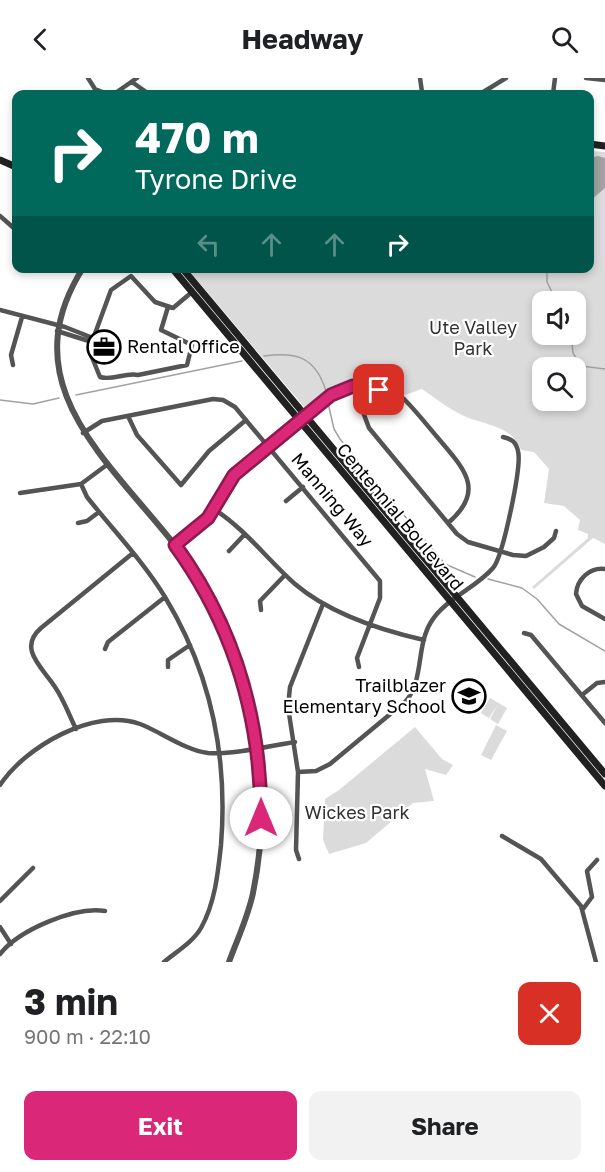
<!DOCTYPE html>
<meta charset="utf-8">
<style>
:root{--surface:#fff;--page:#f2f2f2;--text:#202124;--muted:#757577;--accent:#db2777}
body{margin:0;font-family:"Golos Text",sans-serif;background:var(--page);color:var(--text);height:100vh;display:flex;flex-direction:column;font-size:22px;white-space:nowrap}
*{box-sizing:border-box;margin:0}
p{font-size:20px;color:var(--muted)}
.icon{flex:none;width:33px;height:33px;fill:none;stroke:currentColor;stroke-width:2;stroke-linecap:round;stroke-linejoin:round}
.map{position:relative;height:884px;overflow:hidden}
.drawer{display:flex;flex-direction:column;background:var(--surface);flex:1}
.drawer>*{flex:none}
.guide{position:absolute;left:12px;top:12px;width:582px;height:183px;border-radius:12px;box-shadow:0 3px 9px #0003;background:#00695c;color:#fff;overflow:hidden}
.controls{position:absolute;left:532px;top:213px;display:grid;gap:12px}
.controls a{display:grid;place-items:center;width:54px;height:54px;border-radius:12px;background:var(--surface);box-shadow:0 3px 9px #0003;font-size:30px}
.pin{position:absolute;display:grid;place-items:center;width:51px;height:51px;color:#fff;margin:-26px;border-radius:12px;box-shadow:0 3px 9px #0006}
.me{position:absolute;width:66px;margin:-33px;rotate:0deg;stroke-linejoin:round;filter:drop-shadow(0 0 4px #0008)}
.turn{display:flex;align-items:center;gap:21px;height:126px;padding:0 24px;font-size:27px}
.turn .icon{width:78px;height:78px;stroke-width:2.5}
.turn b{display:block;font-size:42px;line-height:51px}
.lanes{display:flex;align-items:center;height:57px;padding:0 24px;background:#0003;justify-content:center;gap:30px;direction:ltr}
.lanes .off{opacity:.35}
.round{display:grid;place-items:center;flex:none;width:63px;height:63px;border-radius:12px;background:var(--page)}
.summary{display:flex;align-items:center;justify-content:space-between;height:102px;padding:0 24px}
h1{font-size:36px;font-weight:700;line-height:45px}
.cta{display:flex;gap:12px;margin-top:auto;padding:12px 24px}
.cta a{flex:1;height:69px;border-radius:12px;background:var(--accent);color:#fff;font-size:24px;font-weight:700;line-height:69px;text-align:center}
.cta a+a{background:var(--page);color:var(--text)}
header{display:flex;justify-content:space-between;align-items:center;height:78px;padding:0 24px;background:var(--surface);font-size:27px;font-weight:700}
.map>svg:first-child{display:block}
.green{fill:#dbdbdb;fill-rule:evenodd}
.water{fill:#a2a2a2}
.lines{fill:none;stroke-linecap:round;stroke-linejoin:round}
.stream{stroke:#a2a2a2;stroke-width:1.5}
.minor{stroke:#545454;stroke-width:4.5}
.tertiary{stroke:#545454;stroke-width:6}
.secondary{stroke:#212121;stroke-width:7}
.route-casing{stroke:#8e194d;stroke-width:15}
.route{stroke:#db2777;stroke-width:10}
.labels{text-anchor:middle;stroke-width:4.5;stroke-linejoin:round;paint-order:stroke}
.park-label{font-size:18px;fill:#323232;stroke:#fff}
.poi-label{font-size:18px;fill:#000;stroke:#fff;text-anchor:start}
.street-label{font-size:18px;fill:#000;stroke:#fff}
</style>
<header><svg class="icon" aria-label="back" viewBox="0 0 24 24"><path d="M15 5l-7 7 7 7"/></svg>Headway<svg class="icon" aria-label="search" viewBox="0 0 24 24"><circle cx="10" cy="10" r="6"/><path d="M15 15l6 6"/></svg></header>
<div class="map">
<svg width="605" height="884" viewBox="0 0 605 884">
<rect width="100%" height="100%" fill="#fff"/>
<path class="green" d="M590,73l15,1v392l-12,-6 -59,51 -2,-2 56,-49v-4l-10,-4 2,-10 -16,-14 -20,-3 5,-34 -15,-17 -13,-2c-11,-28 -41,-24 -63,-37 -13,-7 -24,-16 -36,-24l-17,6 -11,-5 -47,-8 -42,26 -117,-139 402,-1zM543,224h33v32h-33zM543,290h33v32h-33z
M477,611l8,5 -7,13 -9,-5z
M490,620l17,10 -9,16 -8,-5 8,-15 -9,14 -8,-5z
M496,647l11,6 -16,29 -10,-5z
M415,649l27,32 11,6 -7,10 -21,-6 9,32 -21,2 -47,40 -37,11 -6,-14 2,-41 14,-9z"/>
<path class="water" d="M598,78l7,2v30l-14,12 -1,-42z"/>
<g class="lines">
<path class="stream" d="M547,190v14l10,20
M571,256l2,19 8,13 24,3
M264,278c32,-4 51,0 62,35
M76,317l166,-34
M0,322l33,4 26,-6
M328,325l6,26 6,10 105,125 30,13
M488,501l34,9 15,11 22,25 46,27"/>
<path class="minor" d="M88,0l7,11 12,5
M420,0l2,14
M586,0l19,2
M132,4l17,12
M114,16l23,-16
M301,16h40
M372,16l50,-2 24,2
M480,16l26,-16
M553,16l2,-16
M0,138l16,14
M168,229l-7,23 31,15 -5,20 -49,10c-12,-3 -26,6 -38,2l-11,-27 22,-60 20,-14 24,26 18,6 19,-16
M0,232l65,17 28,11
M57,253l35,11
M13,287l-2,-10 11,-38
M367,310l-4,24 6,16 88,106 11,8 45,13 13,1 18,-9 10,-9 2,-7
M128,338l9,19 44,50 28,-34 37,-31
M83,355l19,-12 111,-22 10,1 12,7 145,174v17l-23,60 2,9
M81,406l6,13c26,33 56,64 78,100 46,76 63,160 56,248 -3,28 -6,58 -20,83 -8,14 -25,24 -37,34
M20,415l61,-9 27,-20
M286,423l17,-14
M214,431c31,20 54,51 81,75 34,29 85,46 129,56
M78,445l9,-2 12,-9
M175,467l33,-27 26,-43 97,-80 17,-8 11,-1 32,6 13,7c12,12 23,26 34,39 25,30 49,52 10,85
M229,473l16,-17
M605,491c-15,-2 -28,10 -29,25l6,12 23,13
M261,532l-1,-9 25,-26
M524,555l7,2 74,88
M105,571l3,-7 57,-45
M168,589v-7l22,-15
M582,617l15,-12 8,-1
M76,651c-7,-14 -12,-29 -21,-42 -12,-19 -38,-38 -14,-59l92,-75
M298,694l18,-1 14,-7 76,-63c18,-21 10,-55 25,-79 14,-23 45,-34 62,-54 10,-12 29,-102 25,-117 -2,-9 -6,-12 -15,-14
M0,707c25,-38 94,-78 140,-61 21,8 45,26 68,29 24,2 61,-7 87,-11
M502,758l39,23 40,47 15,56
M299,781l-3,-9 2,-78 -10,-65 2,-20 33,-83
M0,823l33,-33
M583,831l9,-12 -5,-26 10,-11
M0,849l11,17
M0,876c19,-24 75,-48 105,-43"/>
<path class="tertiary" d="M83,190c-73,115 25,192 91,276 17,21 31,45 43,70 42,85 55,186 36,279 -5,24 -16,47 -24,69"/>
<path class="secondary" d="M590,66l15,2
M0,82l16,7
M172,190l433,518
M182,190l423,506"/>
</g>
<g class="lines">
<defs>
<path id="route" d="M261,740c0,-100 -27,-192 -86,-273l33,-27 26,-43 97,-80 22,-9 26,4"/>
</defs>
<use href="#route" class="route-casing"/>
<use href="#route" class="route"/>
</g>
<defs>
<symbol id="office-ring" viewBox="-11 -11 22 22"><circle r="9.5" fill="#fff" stroke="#000" stroke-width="1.5"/><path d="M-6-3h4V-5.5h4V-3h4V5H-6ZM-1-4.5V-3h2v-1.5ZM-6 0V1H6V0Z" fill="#000"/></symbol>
<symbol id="school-ring" viewBox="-11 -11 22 22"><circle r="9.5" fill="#fff" stroke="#000" stroke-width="1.5"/><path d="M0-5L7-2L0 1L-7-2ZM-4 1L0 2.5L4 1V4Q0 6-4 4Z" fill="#000"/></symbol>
</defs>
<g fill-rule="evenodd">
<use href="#office-ring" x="85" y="250" width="38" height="38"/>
<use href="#school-ring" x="450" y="599" width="38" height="38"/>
</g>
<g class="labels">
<g class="park-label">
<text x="473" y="256">Ute Valley<tspan x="473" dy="21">Park</tspan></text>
<text x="357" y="741">Wickes Park</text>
</g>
<g class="poi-label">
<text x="127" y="275">Rental Office</text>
<text x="446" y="614" text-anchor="end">Trailblazer<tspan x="446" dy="21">Elementary School</tspan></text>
</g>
<g class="street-label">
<text transform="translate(332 422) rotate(50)" y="6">Manning Way</text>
<text transform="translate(400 439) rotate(50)" y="6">Centennial Boulevard</text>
</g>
</g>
</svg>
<div class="controls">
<a><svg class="icon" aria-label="sound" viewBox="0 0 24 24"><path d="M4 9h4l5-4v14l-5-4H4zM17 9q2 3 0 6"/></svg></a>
<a><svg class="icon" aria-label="search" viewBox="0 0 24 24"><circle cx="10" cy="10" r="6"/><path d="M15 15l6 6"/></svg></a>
</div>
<div class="pin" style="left:379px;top:312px;background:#d93025"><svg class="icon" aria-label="arrive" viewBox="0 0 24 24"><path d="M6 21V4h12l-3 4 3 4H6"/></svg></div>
<svg class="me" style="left:261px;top:740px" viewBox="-20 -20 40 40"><circle r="19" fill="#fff"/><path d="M0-13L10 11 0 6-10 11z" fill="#db2777"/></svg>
<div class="guide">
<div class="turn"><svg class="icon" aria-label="right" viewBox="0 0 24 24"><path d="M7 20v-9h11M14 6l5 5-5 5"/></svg><div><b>470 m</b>Tyrone Drive</div></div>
<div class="lanes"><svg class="icon off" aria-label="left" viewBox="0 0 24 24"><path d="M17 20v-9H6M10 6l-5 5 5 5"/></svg><svg class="icon off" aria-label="ahead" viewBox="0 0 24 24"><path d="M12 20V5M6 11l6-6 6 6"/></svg><svg class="icon off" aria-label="ahead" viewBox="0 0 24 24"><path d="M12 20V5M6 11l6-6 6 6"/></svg><svg class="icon" aria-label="right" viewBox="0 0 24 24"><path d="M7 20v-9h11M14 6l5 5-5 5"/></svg></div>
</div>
</div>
<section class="drawer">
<div class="summary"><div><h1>3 min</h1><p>900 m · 22:10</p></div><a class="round" style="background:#d93025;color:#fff"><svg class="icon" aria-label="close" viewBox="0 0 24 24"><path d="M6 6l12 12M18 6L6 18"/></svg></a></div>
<div class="cta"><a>Exit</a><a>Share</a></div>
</section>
